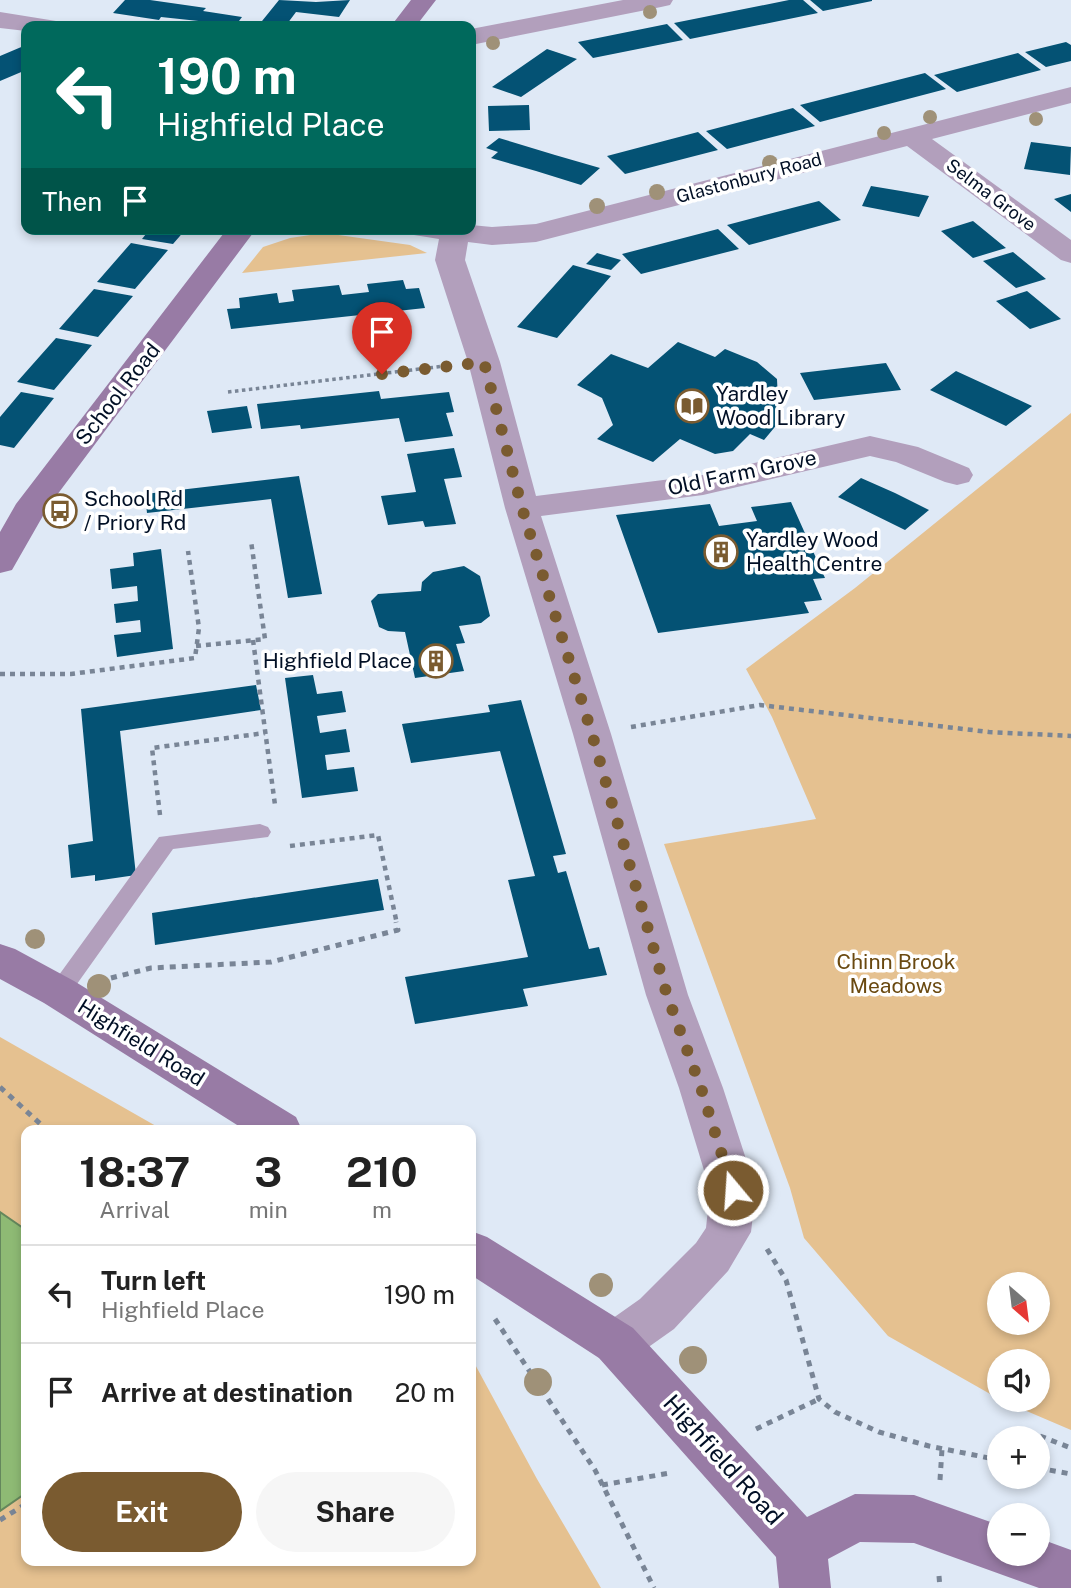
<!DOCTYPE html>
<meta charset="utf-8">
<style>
:root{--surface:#fff;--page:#f6f6f6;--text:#222;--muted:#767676;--line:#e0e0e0;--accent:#7a5b30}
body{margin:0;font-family:"Public Sans",sans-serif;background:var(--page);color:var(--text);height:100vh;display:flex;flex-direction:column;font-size:26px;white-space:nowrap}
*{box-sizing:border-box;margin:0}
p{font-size:23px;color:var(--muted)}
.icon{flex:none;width:38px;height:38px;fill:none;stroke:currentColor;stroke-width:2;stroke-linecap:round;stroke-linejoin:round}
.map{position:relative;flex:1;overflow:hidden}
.sheet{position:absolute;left:21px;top:1125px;width:455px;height:441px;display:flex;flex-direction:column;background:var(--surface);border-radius:14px;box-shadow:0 4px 10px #0003}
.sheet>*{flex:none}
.guide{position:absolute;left:21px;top:21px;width:455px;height:214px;border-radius:14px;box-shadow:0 4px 10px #0003;background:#00695c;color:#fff;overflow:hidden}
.needle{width:46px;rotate:152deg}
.fabs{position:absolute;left:987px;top:1272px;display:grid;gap:14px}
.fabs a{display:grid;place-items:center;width:63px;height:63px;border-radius:50%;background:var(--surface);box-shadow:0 4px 10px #0003;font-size:35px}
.pin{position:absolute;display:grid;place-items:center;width:60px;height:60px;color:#fff;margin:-72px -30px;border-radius:50% 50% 50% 0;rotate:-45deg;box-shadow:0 0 7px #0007}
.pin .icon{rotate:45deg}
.me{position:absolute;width:77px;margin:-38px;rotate:342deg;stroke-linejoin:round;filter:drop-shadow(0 0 5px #0008)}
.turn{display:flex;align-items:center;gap:24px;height:147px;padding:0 21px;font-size:32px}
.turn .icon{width:91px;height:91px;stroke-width:2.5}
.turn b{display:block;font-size:49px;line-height:60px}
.then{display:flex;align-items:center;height:66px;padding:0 21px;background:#0003;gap:14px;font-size:26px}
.eta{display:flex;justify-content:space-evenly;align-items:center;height:119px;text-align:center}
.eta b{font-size:42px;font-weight:700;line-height:49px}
.primary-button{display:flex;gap:14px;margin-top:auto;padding:14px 21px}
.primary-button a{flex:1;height:80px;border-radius:42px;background:var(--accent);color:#fff;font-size:28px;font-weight:700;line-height:80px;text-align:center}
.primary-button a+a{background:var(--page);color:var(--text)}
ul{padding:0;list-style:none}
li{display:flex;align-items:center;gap:21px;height:98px;padding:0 21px;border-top:2px solid var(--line)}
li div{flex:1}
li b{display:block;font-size:26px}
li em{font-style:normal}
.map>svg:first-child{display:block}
.green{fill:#e5c190;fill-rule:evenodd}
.water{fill:#8eba74;stroke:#64875c;stroke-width:2}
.building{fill:#045274}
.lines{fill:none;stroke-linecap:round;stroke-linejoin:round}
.path-far2{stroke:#798596;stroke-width:3.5;stroke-dasharray:3.5 3.5;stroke-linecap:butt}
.path-far1{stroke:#798596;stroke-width:4.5;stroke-dasharray:5 5;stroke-linecap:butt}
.path{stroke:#798596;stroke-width:5;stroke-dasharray:6 6;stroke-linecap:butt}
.lane{fill:#b29fbc;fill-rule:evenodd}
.street{fill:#b29fbc;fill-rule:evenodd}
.secondary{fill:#987ba5;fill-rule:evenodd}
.tree{fill:#9f9178}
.route{stroke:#7a5b30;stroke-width:12;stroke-dasharray:0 21.6}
.labels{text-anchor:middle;stroke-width:7;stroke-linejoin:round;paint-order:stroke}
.far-street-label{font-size:18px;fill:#010f25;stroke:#fff}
.street-label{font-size:21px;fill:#010f25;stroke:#fff}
.poi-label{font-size:21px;fill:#010f25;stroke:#fff;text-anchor:start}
.park-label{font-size:21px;fill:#6a4910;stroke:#fff}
.near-street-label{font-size:24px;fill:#010f25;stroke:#fff}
</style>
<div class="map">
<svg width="1071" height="1588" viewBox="0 0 1071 1588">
<rect width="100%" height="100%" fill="#dfe9f6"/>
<path class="green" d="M324,233l86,12 17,8 -185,20 21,-26 27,-9z
M1071,413v1017l-70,-30h37v-38h-39v37l-111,-63 -84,-98 -14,-50 -126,-344 152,-25 -44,-102 -26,-48 109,-81zM999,1284h39v39h-39z
M0,1037l163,93h-137v431h445v-204l66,122 64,109h-601z"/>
<path class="water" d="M0,1212l26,18v263l-26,18z"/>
<path class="building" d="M125,0h25l56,8 -3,3 39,6 -6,8 -75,-8 -2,3 -46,-7z
M279,0l37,2 34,-2 -11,17 -43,-5 -9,12 4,2h-33z
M789,0h14l15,13 -128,26 -16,-16z
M810,0h62v1l-49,10z
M667,24l16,16 -90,18 -15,-16z
M1066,42l5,3v16l-25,6 -21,-15z
M26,45v25l-26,11v-25z
M547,49l30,10 -56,38 -29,-10z
M1018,53l23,17 -84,22 -23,-17z
M925,73l21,16 -126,33 -20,-17z
M529,105l1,25 -41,1 -1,-25z
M793,108l22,18 -88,23 -21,-18z
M698,132l20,18 -93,24 -18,-18z
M499,138l56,17 45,13 -19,17 -45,-14 -45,-13 7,-6 -12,-4z
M1031,142l40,5 -1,28 -46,-6z
M871,186l30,5 28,5 -10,21 -57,-11z
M1071,194v18l-17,-13z
M819,201l22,19 -92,25 -22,-20z
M973,221l33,27 -33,10 -32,-27z
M150,229h36l-13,15 -31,-5z
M718,229l21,20 -98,25 -19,-20z
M131,243l37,7 -33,39 -38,-7z
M1013,252l33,27 -30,9 -33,-27z
M597,253l24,7 -10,10 -25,-6z
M573,265l38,11 -54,62 -40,-11z
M403,280l3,9 13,-1 6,20 -194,21 -4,-20 13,-1 -1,-10 38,-5 2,10 15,-2 -2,-11 47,-5 3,10 27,-3 -2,-8z
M94,289l39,7 -35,41 -39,-8z
M1027,291l34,28 -31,10 -34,-28z
M56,338l36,7 -38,45 -37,-8z
M678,342l37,15 10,-8 32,13 20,17 2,43 -15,18 -14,-6 -17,17 -18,3 -35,-15 -27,23 -56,-23 16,-14 -11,-27 -25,-13 34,-31 37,14z
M886,363l15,27 -87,10 -14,-27z
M956,371l37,17 39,18 -26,20 -76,-36z
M379,391l2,8 68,-7 5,20 -8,1 7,23 -48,6 -6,-24 -98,11 -1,-4 -39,4 -4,-25z
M21,392l33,6 -40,50 -14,-3v-28z
M247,406l5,22 -40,5 -5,-22z
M454,448l8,29 -18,2 12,45 -31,3 -2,-6 -35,4 -7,-29 35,-4 -9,-38z
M299,476l23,118 -34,4 -17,-99 -124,14 -2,-19z
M861,478l34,15 34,17 -24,20 -67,-33z
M791,502l34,76 -12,1 9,21 -18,2 5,11 -151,20 -42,-118 94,-11 9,22 38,-5 -6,-14z
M161,549l12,100 -56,8 -3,-22 27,-3 -1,-12 -24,3 -2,-19 24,-3 -1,-15 -25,3 -2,-20 24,-3 -1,-13z
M464,566l16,10 10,40 -9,7 -22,3 6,17 -9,1 8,27 -49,7 -10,-46 -17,-1 -9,-4 -8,-26 7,-7 43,-3 1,-9 11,-10z
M313,675l4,19 25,-3 4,21 -29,4 3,17 26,-4 4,23 -25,3 2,15 27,-3 4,24 -56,7 -17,-120z
M256,685l5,25 -141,21 16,144 -41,6v-6l-24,3 -3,-33 25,-4 -12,-132z
M521,700l45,154 -13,2 5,17 8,-2 23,78 10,-2 8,28 -84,14 5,17 -113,18 -10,-47 123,-20 -20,-77 27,-4 -35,-125 -89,12 -9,-39 88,-12 -2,-7z
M378,879l6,31 -229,35 -3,-32z"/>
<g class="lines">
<path class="path-far2" d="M228,392l217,-26"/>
<path class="path-far1" d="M253,640l22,165
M196,646l69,-7 -14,-98
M0,674h71l124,-16 4,-30 -11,-77
M631,727l129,-22 229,27 82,4
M160,815l-8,-67 113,-15
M290,846l88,-11 19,89"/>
<path class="path" d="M111,978l40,-10 120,-6 127,-32 -2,-8
M0,1087l47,43
M767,1249l19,31 33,119 16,13 44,20 50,14 70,14
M495,1319l100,151 59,118
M756,1429l63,-30
M1040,1436l31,12
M1038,1468l33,6
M940,1480l2,-31
M602,1485l68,-12
M0,1520l26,-16
M939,1576l1,12"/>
<path class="lane" d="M260,824l8,3 3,5 -3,5 -95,12 -106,149 -8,3 -8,-3 -3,-6 3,-6 108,-149z"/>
<path class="street" d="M623,0h50l-3,5 -9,2 -190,38v-16z
M0,12l56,9 4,5h-34v5l-26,-3z
M1071,87v16l-139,36 139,101v23l-10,-3 -154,-114 -371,96 -44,3 -24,-3 -3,18 35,102 36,134 167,-21 167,-39 48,11 51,21 4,7 -4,7 -12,3 -12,-3 -49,-20 -26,-6 -167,39 -162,21 70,218 77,261 35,93 33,102 -5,42 -23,39 -54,58 -41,29 -17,6 -17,-6 -7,-15 7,-15 41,-29 56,-56 10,-15 4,-38 -31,-102 -33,-93 -73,-261 -68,-226 -37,-146 -33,-102 4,-21 -25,-4 -4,-6h61v-4l21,2 44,-3z"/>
<path class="secondary" d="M411,0h25l-20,26h-25z
M227,229h29l-208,278 -36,63 -12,3v-41l16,-28z
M0,944l15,5 59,32 222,136 6,13h-57l-201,-127 -44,-24z
M471,1231l16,6 146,91 174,189 48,-23 59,1 85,30v29h39v-16l33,12v38h-32l-125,-45 -54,-1 -32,17 3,29h-52l-3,-31 -177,-199 -128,-83z"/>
</g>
<g class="tree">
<circle cx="650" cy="12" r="7"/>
<circle cx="493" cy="43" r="7"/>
<circle cx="930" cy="117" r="7"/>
<circle cx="1036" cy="119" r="7"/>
<circle cx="884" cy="133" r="7"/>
<circle cx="770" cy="163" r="8"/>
<circle cx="657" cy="192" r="8"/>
<circle cx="597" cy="206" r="8"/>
<circle cx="35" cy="939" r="10"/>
<circle cx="99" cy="986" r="12"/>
<circle cx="601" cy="1285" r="12"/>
<circle cx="693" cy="1360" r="14"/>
<circle cx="538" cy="1382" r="14"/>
</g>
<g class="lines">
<path class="route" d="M382,374l102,-12 38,146 70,226 75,261 34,93 32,102"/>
</g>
<defs>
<symbol id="library-ring" viewBox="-11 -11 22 22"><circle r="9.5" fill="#fff" stroke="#7a5b30" stroke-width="1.5"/><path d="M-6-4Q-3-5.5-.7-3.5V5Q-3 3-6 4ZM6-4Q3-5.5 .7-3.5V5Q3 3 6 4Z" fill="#7a5b30"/></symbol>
<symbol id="bus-ring" viewBox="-11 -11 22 22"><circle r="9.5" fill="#fff" stroke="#7a5b30" stroke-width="1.5"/><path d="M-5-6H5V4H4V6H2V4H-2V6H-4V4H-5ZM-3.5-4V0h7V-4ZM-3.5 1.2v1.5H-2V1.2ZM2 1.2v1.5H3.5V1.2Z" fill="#7a5b30"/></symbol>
<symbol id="building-ring" viewBox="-11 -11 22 22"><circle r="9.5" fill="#fff" stroke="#7a5b30" stroke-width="1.5"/><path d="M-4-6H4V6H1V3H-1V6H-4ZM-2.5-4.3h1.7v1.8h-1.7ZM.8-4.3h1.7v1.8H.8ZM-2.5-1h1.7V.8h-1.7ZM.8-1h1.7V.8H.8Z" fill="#7a5b30"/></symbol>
</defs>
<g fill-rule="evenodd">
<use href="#library-ring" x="673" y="387" width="38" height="38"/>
<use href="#bus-ring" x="41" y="492" width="38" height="38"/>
<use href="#building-ring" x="702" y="533" width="38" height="38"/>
<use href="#building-ring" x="417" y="642" width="38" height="38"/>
</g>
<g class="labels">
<g class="far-street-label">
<text transform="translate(749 178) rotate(-15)" y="6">Glastonbury Road</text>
<text transform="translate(991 195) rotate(37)" y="6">Selma Grove</text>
</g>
<g class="street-label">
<text transform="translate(118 394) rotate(-52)" y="7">School Road</text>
<text transform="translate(742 473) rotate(-12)" y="7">Old Farm Grove</text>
<text transform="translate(141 1043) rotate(32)" y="7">Highfield Road</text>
</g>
<g class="poi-label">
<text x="716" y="401">Yardley<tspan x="716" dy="24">Wood Library</tspan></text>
<text x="84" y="506">School Rd<tspan x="84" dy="24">/ Priory Rd</tspan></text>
<text x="746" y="547">Yardley Wood<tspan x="746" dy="24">Health Centre</tspan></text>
<text x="412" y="668" text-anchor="end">Highfield Place</text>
</g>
<g class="park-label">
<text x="896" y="969">Chinn Brook<tspan x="896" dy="24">Meadows</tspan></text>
</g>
<g class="near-street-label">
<text transform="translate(723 1460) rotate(48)" y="8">Highfield Road</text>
</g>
</g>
</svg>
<div class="fabs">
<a><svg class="needle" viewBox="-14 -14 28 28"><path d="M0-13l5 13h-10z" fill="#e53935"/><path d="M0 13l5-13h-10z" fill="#767676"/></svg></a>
<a><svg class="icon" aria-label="sound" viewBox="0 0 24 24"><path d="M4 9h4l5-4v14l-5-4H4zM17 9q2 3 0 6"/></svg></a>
<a>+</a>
<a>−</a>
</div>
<div class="pin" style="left:382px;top:374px;background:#d93025"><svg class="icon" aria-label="arrive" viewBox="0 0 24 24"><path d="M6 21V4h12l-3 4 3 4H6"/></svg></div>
<svg class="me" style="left:733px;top:1190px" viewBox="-20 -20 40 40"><circle r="17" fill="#7a5b30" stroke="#fff" stroke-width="3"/><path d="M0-11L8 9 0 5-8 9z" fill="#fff"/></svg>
<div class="guide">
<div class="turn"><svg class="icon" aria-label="left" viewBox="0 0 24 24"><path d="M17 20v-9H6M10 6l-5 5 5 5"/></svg><div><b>190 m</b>Highfield Place</div></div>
<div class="then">Then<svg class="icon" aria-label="arrive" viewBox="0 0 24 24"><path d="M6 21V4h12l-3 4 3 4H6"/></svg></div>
</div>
<section class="sheet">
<div class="eta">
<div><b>18:37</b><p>Arrival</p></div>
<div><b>3</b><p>min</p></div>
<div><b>210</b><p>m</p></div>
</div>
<ul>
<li><svg class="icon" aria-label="left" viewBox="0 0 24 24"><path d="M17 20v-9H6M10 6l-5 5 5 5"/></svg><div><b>Turn left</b><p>Highfield Place</p></div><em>190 m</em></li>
<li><svg class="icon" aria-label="arrive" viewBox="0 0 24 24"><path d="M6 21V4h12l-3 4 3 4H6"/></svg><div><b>Arrive at destination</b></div><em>20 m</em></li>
</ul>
<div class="primary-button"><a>Exit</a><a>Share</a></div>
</section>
</div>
